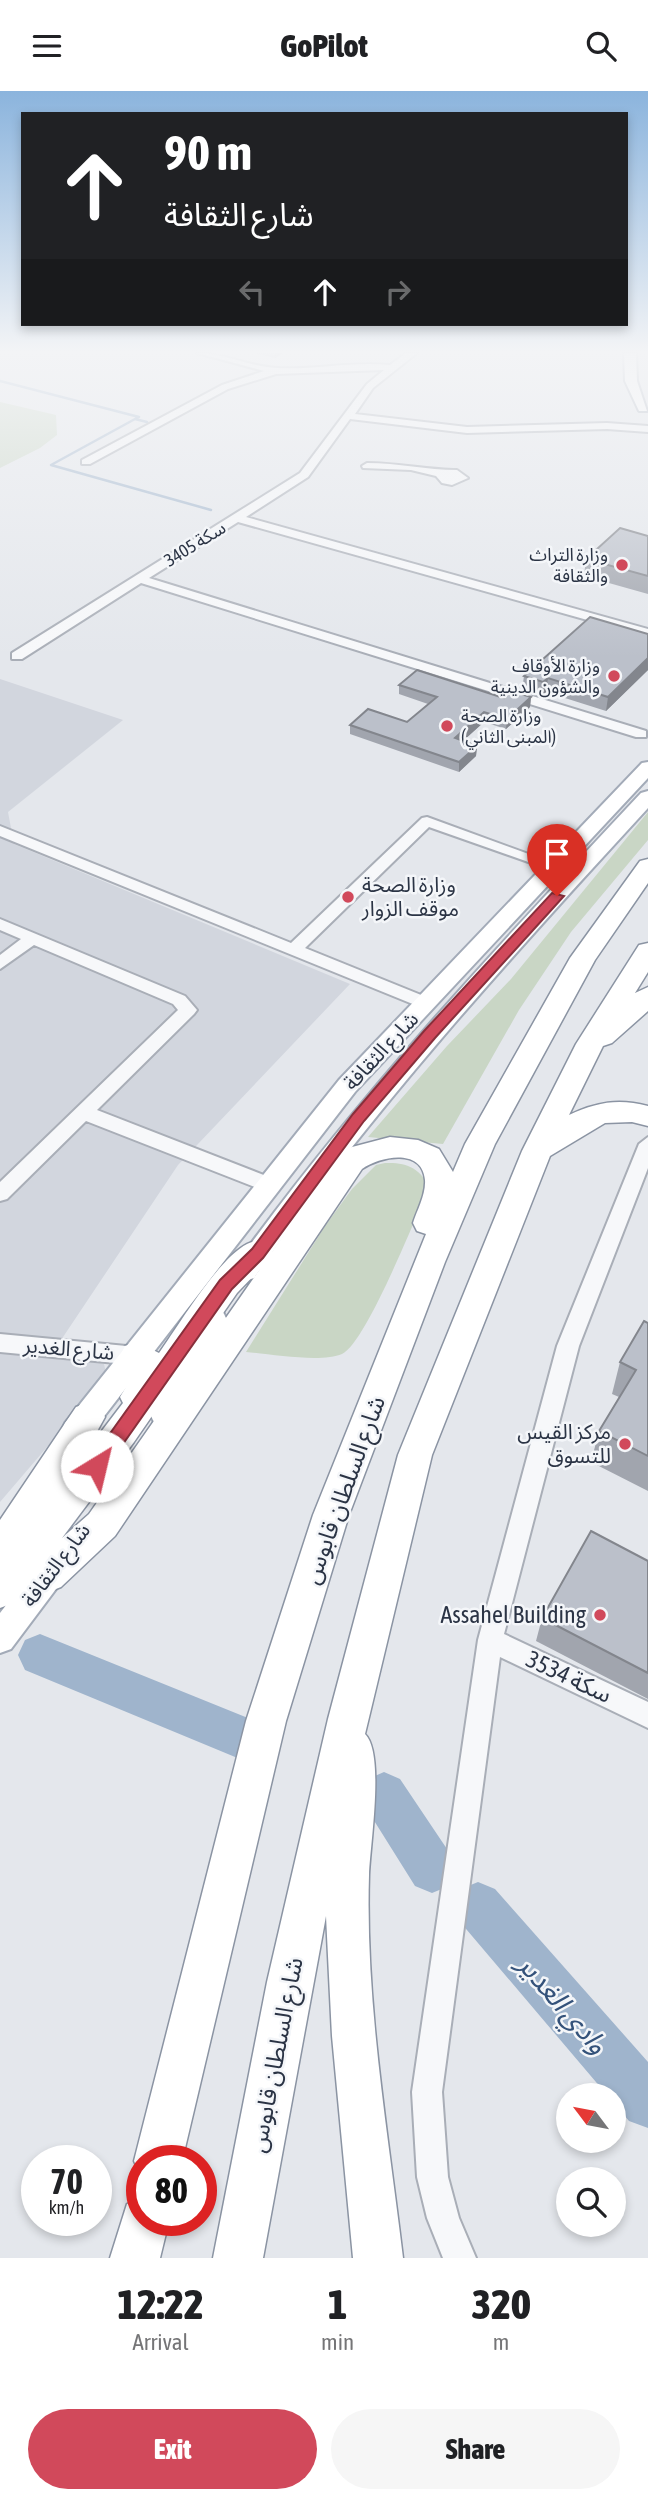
<!DOCTYPE html>
<meta charset="utf-8">
<style>
:root{--surface:#fff;--page:#f6f6f6;--text:#202124;--muted:#757577;--accent:#d1495b}
body{margin:0;font-family:"Asap Condensed","Noto Sans Arabic",sans-serif;background:var(--page);color:var(--text);height:100vh;display:flex;flex-direction:column;font-size:26px;white-space:nowrap}
*{box-sizing:border-box;margin:0}
p{font-size:23px;color:var(--muted)}
.icon{flex:none;width:38px;height:38px;fill:none;stroke:currentColor;stroke-width:2;stroke-linecap:round;stroke-linejoin:round}
.map{position:relative;height:2167px;overflow:hidden}
.drawer{display:flex;flex-direction:column;background:var(--surface);flex:1}
.drawer>*{flex:none}
.top-card{position:absolute;left:21px;top:21px;width:607px;height:214px;border-radius:0px;box-shadow:0 4px 10px #0003;background:#202124;color:#fff;overflow:hidden}
.needle{width:46px;rotate:302deg}
.fabs{position:absolute;left:556px;top:1992px;display:grid;gap:14px}
.fabs a{display:grid;place-items:center;width:70px;height:70px;border-radius:50%;background:var(--surface);box-shadow:0 4px 10px #0003;font-size:35px}
.speed{position:absolute;left:21px;top:2054px;display:flex;gap:14px;font-size:35px;font-weight:700;text-align:center}
.speed>*{display:grid;place-content:center;width:91px;height:91px;border-radius:50%;background:var(--surface);box-shadow:0 4px 10px #0003;line-height:1}
.speed small{font-size:18px;font-weight:400}
.speed .limit{border:10px solid #d22;background:#fff;color:#111}
.pin{position:absolute;display:grid;place-items:center;width:60px;height:60px;color:#fff;margin:-72px -30px;border-radius:50% 50% 50% 0;rotate:-45deg;box-shadow:0 0 7px #0007}
.pin .icon{rotate:45deg}
.me{position:absolute;width:77px;margin:-38px;rotate:36deg;stroke-linejoin:round;filter:drop-shadow(0 0 5px #0008)}
.turn{display:flex;align-items:center;gap:24px;height:147px;padding:0 28px;font-size:32px}
.turn .icon{width:91px;height:91px;stroke-width:2.5}
.turn b{display:block;font-size:49px;line-height:60px}
.lanes{display:flex;align-items:center;height:66px;padding:0 28px;background:#0003;justify-content:center;gap:35px;direction:ltr}
.lanes .off{opacity:.35}
.eta{display:flex;justify-content:space-evenly;align-items:center;height:119px;text-align:center}
.eta b{font-size:42px;font-weight:800;line-height:49px}
.button{display:flex;gap:14px;margin-top:auto;padding:14px 28px}
.button a{flex:1;height:80px;border-radius:42px;background:var(--accent);color:#fff;font-size:28px;font-weight:800;line-height:80px;text-align:center}
.button a+a{background:var(--page);color:var(--text)}
header{display:flex;justify-content:space-between;align-items:center;height:91px;padding:0 28px;background:var(--surface);font-size:32px;font-weight:800}
.map>svg:first-child{display:block}
.built{fill:#d2d6de}
.green{fill:#c9d6c5}
.lines{fill:none;stroke-linecap:round;stroke-linejoin:round}
.stream{stroke:#9fb4cc;stroke-width:2.5}
.river{fill:#9fb4cc;fill-rule:evenodd}
.minor-casing{stroke:#a9aeb7;stroke-width:4}
.major-casing{stroke:#a3abb8;stroke-width:4}
.highway-casing{stroke:#8b94a3;stroke-width:3}
.minor{fill:#f7f8fa;fill-rule:evenodd}
.major{fill:#fff;fill-rule:evenodd}
.highway{fill:#fff;fill-rule:evenodd}
.wall{fill:#a1a5ae}
.shaded-wall{fill:#83868d}
.building{fill:#bbc0ca;stroke:#83868d;stroke-width:2}
.route{fill:#d1495b;stroke:#882f3b;stroke-width:2}
.poi-dot{fill:#d1495b;stroke:#f4f6f9;stroke-width:2.5}
.labels{text-anchor:middle;stroke-width:5;stroke-linejoin:round;paint-order:stroke}
.far-street-label{font-size:18px;fill:#2b3445;stroke:#f4f6f9}
.far-poi-label{font-size:18px;fill:#2b3445;stroke:#f4f6f9;text-anchor:end}
.poi-label{font-size:21px;fill:#2b3445;stroke:#f4f6f9;text-anchor:start}
.street-label{font-size:21px;fill:#2b3445;stroke:#f4f6f9}
.near-street-label{font-size:24px;fill:#2b3445;stroke:#f4f6f9}
.near-poi-label{font-size:24px;fill:#2b3445;stroke:#f4f6f9;text-anchor:end}
.near-water-label{font-size:28px;font-style:italic;fill:#34527a;stroke:#f4f6f9}
</style>
<header><svg class="icon" aria-label="menu" viewBox="0 0 24 24"><path d="M4 6h16M4 12h16M4 18h16"/></svg>GoPilot<svg class="icon" aria-label="search" viewBox="0 0 24 24"><circle cx="10" cy="10" r="6"/><path d="M15 15l6 6"/></svg></header>
<div class="map">
<svg width="648" height="2167" viewBox="0 0 648 2167">
<rect width="100%" height="100%" fill="#e4e7ec"/>
<path class="built" d="M0,588l123,41 -115,92 6,32 336,140 -172,181 -125,187 51,12 3,13 -107,125z"/>
<path class="green" d="M0,311l56,13 1,20 -17,13 -40,20z
M648,721v28l-77,92 -52,78 -76,134 -75,-7 79,-91 64,-67z
M385,1072c21,-1 36,5 44,25 -14,30 -63,155 -87,166 -21,9 -72,0 -96,-2l79,-126 27,-37 24,-24z"/>
<g class="lines">
<path class="stream" d="M0,290l139,36 -4,2 12,3
M135,328l-84,46 160,45"/>
<path class="river" d="M40,1543l228,92 7,16 -7,16 -16,6 -227,-94 -7,-15 7,-15z
M384,1681l16,7 49,73 7,17 -7,17 -17,7 -17,-7 -47,-75 -7,-16 7,-16z
M478,1791l17,7 153,173v66l-19,-7 -15,-18v-8h-7l-146,-172 -7,-17 7,-17z"/>
<defs>
<path id="minor" d="M197,262c28,0 53,14 80,15 38,2 75,-7 113,-3l16,-12h11l-44,35 -18,26 112,13 140,-4 41,3v6l-41,-3 -140,4 -117,-14 -42,58 -62,40 402,112v8l-410,-115 -89,56 497,153v6h-10l-495,-154 -119,76h-10v-6l288,-180 67,-89 17,-14 -108,4 -48,15 -138,75h-8v-4l140,-75 42,-14z
M367,372c31,0 60,7 90,7l11,8 -16,7 -10,-2 -6,-7 -25,-6 -48,-2 -1,-2z
M427,726l137,50 -3,3h-10l-122,-43 -124,121 126,51 3,4 -3,4 -6,2 -425,-173v-10l291,117 131,-125z
M0,828l185,77 12,14 -3,4 -97,96 177,69 3,5 -3,5h-14l-174,-68 -79,78 -7,2v-19l178,-172 -5,-6 -139,-59 -34,24v-14l21,-16 -21,-9z
M648,1046v31l-69,178 -75,288 144,68v26l-148,-71 -58,435 6,85 11,41 17,40h-33l-16,-40 -10,-41 -5,-85 66,-452 79,-294 82,-202z
M0,1243l137,13 8,3 3,6 -3,6 -8,3 -137,-13z"/>
<path id="major" d="M624,262h12l1,28 10,30h-8l-14,-30z
M648,671v16l-293,314 -270,349 -10,3 -10,-3 -4,-9 4,-9 274,-343 303,-317z
M648,700v17c-139,151 -276,302 -394,470l-9,3 -9,-3 -4,-7 4,-7c122,-169 263,-319 405,-471z
M214,1218l9,3 4,8 -53,102 -10,4 -10,-4 -4,-8 4,-8 51,-94z
M57,1458l11,4 4,10 -4,10 -57,76 -11,4v-40l46,-60z"/>
<path id="highway" d="M648,768v24l-53,77 -100,184 -50,118 -96,253 -63,206 -104,440h-40v17l-8,-17 112,-440 67,-206 113,-281 -9,-3 -4,-8c4,-13 13,-28 12,-43 -3,-32 -44,-24 -63,-11l-247,367 -54,51 -13,5 -13,-5 -4,-8 -18,24 -13,5v-88l76,-113 12,-4 12,4 5,10 -20,36 38,-50 -3,-6 15,-25 -10,-6 -5,-10 5,-10 12,-4 22,11c20,-28 59,-94 88,-109 8,-4 13,-2 21,1l4,7 70,-99 10,-6 38,-10 28,3 21,9 14,23 12,-28 105,-186 70,-97zM260,1178l-171,245 -27,24 72,-96 103,-149z
M648,852v29l-13,21 13,-6v24l-36,32 -9,3 -34,69c27,-13 50,-17 79,-9v20l-16,-4 -27,1 -55,33 -118,299 -67,279c20,19 5,111 4,141 -4,127 19,257 34,383h-50l-21,-222 -6,-120 -63,342h-50l54,-276 61,-263 70,-264 124,-304 54,-107 63,-99z
M142,2106v24h27l-9,37h-50l17,-54z"/>
</defs>
<use href="#minor" class="minor-casing"/>
<use href="#major" class="major-casing"/>
<use href="#highway" class="highway-casing"/>
<use href="#minor" class="minor"/>
<use href="#major" class="major"/>
<use href="#highway" class="highway"/>
</g>
<path class="wall" d="M255,262h28l-8,5z
M648,445v58l-64,-18 2,-17z
M648,543v36l-42,41 -60,-19 -4,4 -20,-6 2,-14z
M399,594l105,13 27,-1 -1,10 -24,22 -22,-7 -21,19 14,5 -1,10 -17,16 -109,-38v-9l57,-3 21,-18 -29,-10z
M648,1232v168l-57,-29 8,-31 20,-34 -7,-3 8,-32z
M648,1470v138l-112,-58 6,-23z"/>
<path class="shaded-wall" d="M275,262h8l-8,5z
M648,567v12l-42,41 2,-14z
M548,587l-2,14 -4,4 1,-14z
M531,606l-1,10 -24,22 1,-10z
M484,621v10l-29,26v-10z
M477,655l-1,10 -17,16v-10z"/>
<path class="building" d="M620,437l28,8v40l-62,-17z
M590,526l58,17v24l-40,39 -60,-19 -5,4 -19,-6z
M417,579l87,28 7,-7 20,6 -24,22 -23,-7 -29,26 22,8 -18,16 -109,-37 18,-16 39,13 30,-25 -38,-12z
M644,1230l4,2v133l-49,-25 37,-61 -16,-8z
M591,1440l57,30v112l-106,-55z"/>
<linearGradient id="sky" x2="0" y2="1"><stop stop-color="#8bb4dd"/><stop offset="0.46" stop-color="#f3f4f6"/><stop offset="1" stop-color="#f3f4f6" stop-opacity="0"/></linearGradient>
<rect width="648" height="566" fill="url(#sky)"/>
<path class="route" d="M552,802l12,3 -129,142 -71,83 -101,137 -31,31 -128,182h-13l-3,-5 3,-6 129,-180 32,-31 101,-135 71,-83z"/>
<g class="poi-dot">
<circle cx="622" cy="474" r="7"/>
<circle cx="614" cy="585" r="7"/>
<circle cx="447" cy="635" r="7"/>
<circle cx="348" cy="806" r="7"/>
<circle cx="625" cy="1353" r="7"/>
<circle cx="600" cy="1524" r="7"/>
</g>
<g class="labels">
<g class="far-street-label">
<text transform="translate(195 453) rotate(-32)" y="6">سكة 3405</text>
</g>
<g class="far-poi-label">
<text x="608" y="470">وزارة التراث<tspan x="608" dy="21">والثقافة</tspan></text>
<text x="600" y="581">وزارة الأوقاف<tspan x="600" dy="21">والشؤون الدينية</tspan></text>
<text x="461" y="631" text-anchor="start">وزارة الصحة<tspan x="461" dy="21">(المبنى الثاني)</tspan></text>
</g>
<g class="poi-label">
<text x="362" y="801">وزارة الصحة<tspan x="362" dy="24">موقف الزوار</tspan></text>
<text x="611" y="1348" text-anchor="end">مركز القيس<tspan x="611" dy="24">للتسوق</tspan></text>
</g>
<g class="street-label">
<text transform="translate(381 960) rotate(-47)" y="7">شارع الثقافة</text>
<text transform="translate(69 1258) rotate(5)" y="7">شارع الغدير</text>
<text transform="translate(56 1474) rotate(-53)" y="7">شارع الثقافة</text>
</g>
<g class="near-street-label">
<text transform="translate(344 1399) rotate(-70)" y="8">شارع السلطان قابوس</text>
<text transform="translate(569 1586) rotate(25)" y="8">سكة 3534</text>
<text transform="translate(276 1964) rotate(-79)" y="8">شارع السلطان قابوس</text>
</g>
<g class="near-poi-label">
<text x="586" y="1532">Assahel Building</text>
</g>
<g class="near-water-label">
<text transform="translate(563 1913) rotate(49)" y="10">وادي الغدير</text>
</g>
</g>
</svg>
<div class="fabs">
<a><svg class="needle" viewBox="-14 -14 28 28"><path d="M0-13l5 13h-10z" fill="#e53935"/><path d="M0 13l5-13h-10z" fill="#757577"/></svg></a>
<a><svg class="icon" aria-label="search" viewBox="0 0 24 24"><circle cx="10" cy="10" r="6"/><path d="M15 15l6 6"/></svg></a>
</div>
<div class="speed"><div>70<small>km/h</small></div><div class="limit">80</div></div>
<div class="pin" style="left:557px;top:805px;background:#d93025"><svg class="icon" aria-label="arrive" viewBox="0 0 24 24"><path d="M6 21V4h12l-3 4 3 4H6"/></svg></div>
<svg class="me" style="left:97px;top:1375px" viewBox="-20 -20 40 40"><circle r="19" fill="#fff"/><path d="M0-13L10 11 0 6-10 11z" fill="#d1495b"/></svg>
<div class="top-card">
<div class="turn"><svg class="icon" aria-label="ahead" viewBox="0 0 24 24"><path d="M12 20V5M6 11l6-6 6 6"/></svg><div><b>90 m</b>شارع الثقافة</div></div>
<div class="lanes"><svg class="icon off" aria-label="left" viewBox="0 0 24 24"><path d="M17 20v-9H6M10 6l-5 5 5 5"/></svg><svg class="icon" aria-label="ahead" viewBox="0 0 24 24"><path d="M12 20V5M6 11l6-6 6 6"/></svg><svg class="icon off" aria-label="right" viewBox="0 0 24 24"><path d="M7 20v-9h11M14 6l5 5-5 5"/></svg></div>
</div>
</div>
<section class="drawer">
<div class="eta">
<div><b>12:22</b><p>Arrival</p></div>
<div><b>1</b><p>min</p></div>
<div><b>320</b><p>m</p></div>
</div>
<div class="button"><a>Exit</a><a>Share</a></div>
</section>
